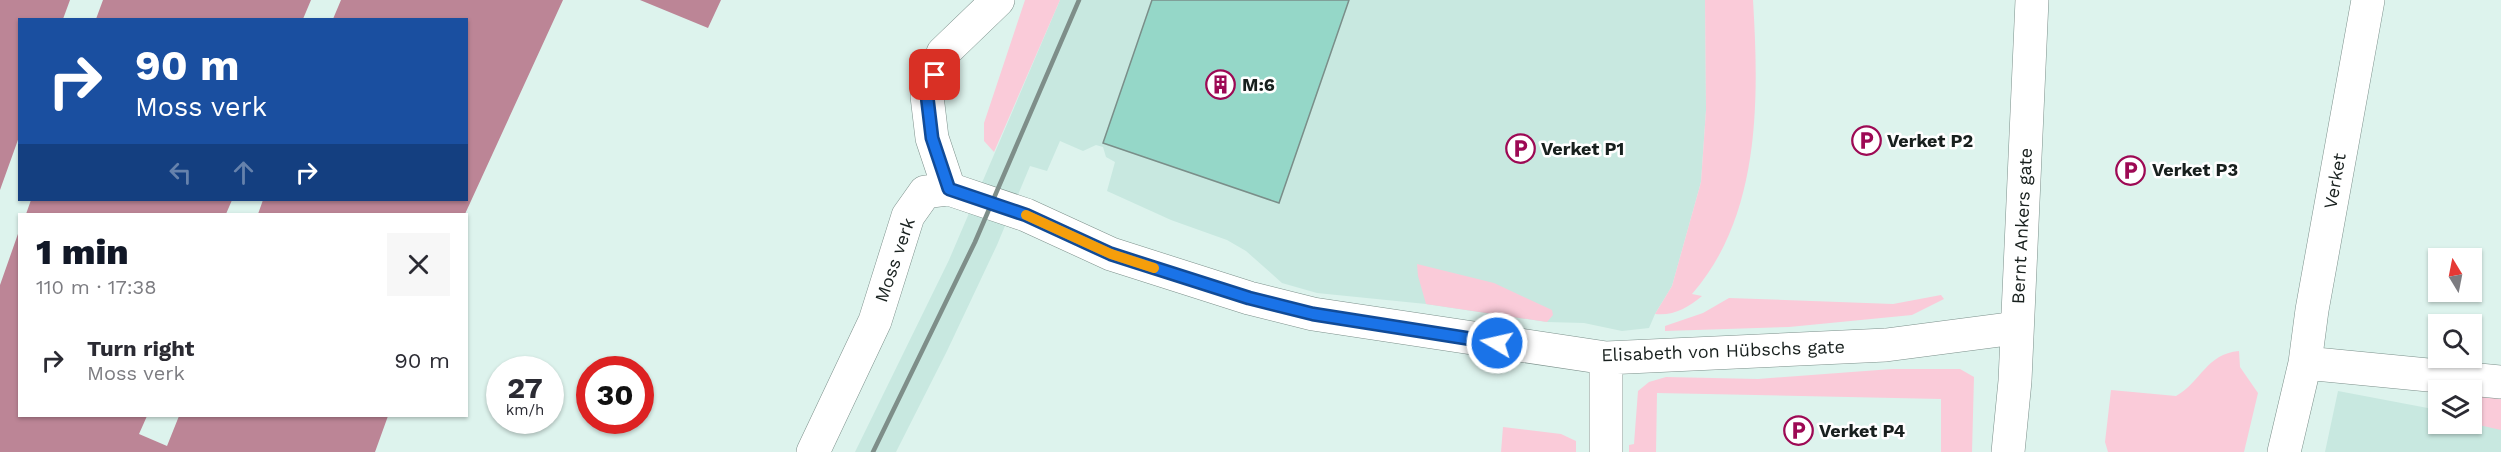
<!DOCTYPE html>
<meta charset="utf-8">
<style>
:root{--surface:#fff;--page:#f7f7f7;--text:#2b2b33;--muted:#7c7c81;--accent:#111827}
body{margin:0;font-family:"Work Sans",sans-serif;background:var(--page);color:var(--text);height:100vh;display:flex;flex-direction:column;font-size:22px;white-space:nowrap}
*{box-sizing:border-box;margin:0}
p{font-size:20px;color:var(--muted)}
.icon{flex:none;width:33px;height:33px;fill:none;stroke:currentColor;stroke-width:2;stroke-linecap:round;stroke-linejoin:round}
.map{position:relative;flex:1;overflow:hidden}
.panel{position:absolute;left:18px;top:213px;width:450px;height:204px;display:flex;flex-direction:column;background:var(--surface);border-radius:0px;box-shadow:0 2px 4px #0004}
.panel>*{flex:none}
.top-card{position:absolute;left:18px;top:18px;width:450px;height:183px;border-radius:0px;box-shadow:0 2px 4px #0004;background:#1a4fa0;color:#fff;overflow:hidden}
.needle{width:39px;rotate:350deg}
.fabs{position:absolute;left:2428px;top:248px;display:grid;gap:12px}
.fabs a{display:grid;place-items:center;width:54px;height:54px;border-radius:0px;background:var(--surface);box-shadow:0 2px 4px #0004;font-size:30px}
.speed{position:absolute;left:486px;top:356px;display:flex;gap:12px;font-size:30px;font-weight:700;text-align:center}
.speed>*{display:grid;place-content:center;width:78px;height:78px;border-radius:50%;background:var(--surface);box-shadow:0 2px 4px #0004;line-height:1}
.speed small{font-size:15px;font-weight:400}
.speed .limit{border:9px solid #d22;background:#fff;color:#111}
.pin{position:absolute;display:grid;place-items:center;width:51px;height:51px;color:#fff;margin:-26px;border-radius:12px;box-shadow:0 3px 9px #0006}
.me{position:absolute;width:66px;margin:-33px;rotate:279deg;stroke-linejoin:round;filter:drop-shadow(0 0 4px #0008)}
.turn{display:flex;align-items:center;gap:21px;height:126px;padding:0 18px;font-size:27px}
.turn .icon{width:78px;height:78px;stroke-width:2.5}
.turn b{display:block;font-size:42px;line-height:51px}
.lanes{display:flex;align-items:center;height:57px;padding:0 18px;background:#0003;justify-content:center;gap:30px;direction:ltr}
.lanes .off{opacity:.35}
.round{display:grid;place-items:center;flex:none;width:63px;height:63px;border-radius:0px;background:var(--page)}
.head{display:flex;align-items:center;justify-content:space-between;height:102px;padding:0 18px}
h1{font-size:36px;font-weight:800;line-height:45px;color:var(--accent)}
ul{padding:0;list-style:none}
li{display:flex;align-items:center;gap:18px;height:90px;padding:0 18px}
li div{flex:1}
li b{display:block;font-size:22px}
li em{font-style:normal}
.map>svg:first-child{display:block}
.built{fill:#c8e8e0}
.green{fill:#facbd9}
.water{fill:#bc8596;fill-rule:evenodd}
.pier{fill:#ddf3ed}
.building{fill:#95d7c8;stroke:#7a8e89;stroke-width:1.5}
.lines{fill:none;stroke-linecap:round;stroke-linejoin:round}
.street-casing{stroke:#7c908b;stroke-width:34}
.secondary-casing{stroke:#7c908b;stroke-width:34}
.street{stroke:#fff;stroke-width:33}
.secondary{stroke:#fff;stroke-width:33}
.rail{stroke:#7e8e89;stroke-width:4.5}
.route-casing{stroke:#114b97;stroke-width:15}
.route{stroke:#1a73e8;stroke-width:10}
.slow{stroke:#f59e0b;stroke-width:10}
.labels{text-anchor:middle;stroke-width:5;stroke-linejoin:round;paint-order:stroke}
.poi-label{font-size:18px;font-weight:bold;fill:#18201e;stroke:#fff;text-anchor:start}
.street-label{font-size:18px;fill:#18201e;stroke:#fff}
</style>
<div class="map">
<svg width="2501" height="452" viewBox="0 0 2501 452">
<rect width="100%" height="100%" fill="#ddf3ed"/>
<path class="built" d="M1060,0h645l1,110 -5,72 -29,104 -17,28 -6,14 -27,3 -38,-8 -37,-1 -121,-18 -109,-11 -35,-10 -36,-32 -19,-11 -56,-20 -64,-29 8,-29 -9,-5 -3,-10 -7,-2 -13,6 -23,-10 -13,30 -17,-5 -33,79 -50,106 -51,101h-41l94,-192z
M2338,391l95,18 2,-8 4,-2v24h33l29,-28v57h-176z"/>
<path class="green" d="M1025,0h35l-66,152 -10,-11v-18z
M1705,0h48c6,99 8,215 -61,294l10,2c-15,12 -28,20 -47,18l17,-28 29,-104 5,-72z
M1417,264l77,19 58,27 1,5 -6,7 -121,-18 -8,-28z
M1941,295l3,4 -32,16 -123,12 -124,4v-5l38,-13 26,-15 164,6z
M2239,351l1,16 18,26 -14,59h-136l-3,-10 6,-52 65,6c25,-14 30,-42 63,-45z
M1892,369h68l14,8 -2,75h-31v-53l-284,-6 -1,59h-27v-7l5,-1 4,-53 11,-9 17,-5 92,2z
M2472,394l29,1v35l-31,-7h2z
M1503,427l58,7 15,7v11h-75z"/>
<path class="water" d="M0,0h563l-98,214h-445v202h368l-13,36h-375zM20,20h446v180h-446z
M640,0h81l-13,28z"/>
<path class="pier" d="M70,0h33l-7,19h-33z
M311,0h30l-8,19h-30z
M19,137l1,63h11l-5,14h-6l-1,17 -19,54v-95z
M232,200h31l-5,14h-32z
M147,416h32l-12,30 -28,-12z"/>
<path class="building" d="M1152,0h197l-70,203 -176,-60z"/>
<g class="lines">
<defs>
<path id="street" d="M949,189l77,26 85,39 138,44 64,16 293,44 280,-13 130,-17
M2305,363l196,19
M813,452l62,-131 33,-105 17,-24 24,-3 -17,-51 -5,-42 16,-43 55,-53
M1606,452v-94
M2284,452l21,-89 7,-53 56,-310"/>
<path id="secondary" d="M2008,452l7,-71 17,-381"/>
</defs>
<use href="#street" class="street-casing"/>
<use href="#secondary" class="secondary-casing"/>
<use href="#street" class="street"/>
<use href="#secondary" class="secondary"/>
<path class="rail" d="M873,452l102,-210 104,-242"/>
</g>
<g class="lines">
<defs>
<path id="route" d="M935,75l-8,21 5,42 17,51 77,26 85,39 138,44 64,16 184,29"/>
</defs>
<use href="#route" class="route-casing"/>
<use href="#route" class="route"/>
<path class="slow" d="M1026,215l85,39 43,14"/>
</g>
<defs>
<symbol id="building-ring" viewBox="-11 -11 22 22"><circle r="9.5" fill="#fff" stroke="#9d0954" stroke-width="1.5"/><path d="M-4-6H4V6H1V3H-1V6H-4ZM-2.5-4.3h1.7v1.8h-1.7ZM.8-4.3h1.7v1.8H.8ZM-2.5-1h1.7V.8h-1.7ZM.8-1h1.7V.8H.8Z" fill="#9d0954"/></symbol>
<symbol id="parking-ring" viewBox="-11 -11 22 22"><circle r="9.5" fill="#fff" stroke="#9d0954" stroke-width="1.5"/><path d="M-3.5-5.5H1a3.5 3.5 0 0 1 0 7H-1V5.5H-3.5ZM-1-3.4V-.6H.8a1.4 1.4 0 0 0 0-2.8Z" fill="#9d0954"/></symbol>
</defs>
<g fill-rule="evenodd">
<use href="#building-ring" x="1204" y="68" width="33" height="33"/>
<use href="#parking-ring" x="1850" y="124" width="33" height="33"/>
<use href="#parking-ring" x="1504" y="132" width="33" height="33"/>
<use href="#parking-ring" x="2114" y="154" width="33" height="33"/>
<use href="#parking-ring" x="1782" y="414" width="33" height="33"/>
</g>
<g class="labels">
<g class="poi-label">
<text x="1242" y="91">M:6</text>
<text x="1887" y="147">Verket P2</text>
<text x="1541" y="155">Verket P1</text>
<text x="2152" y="176">Verket P3</text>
<text x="1819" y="437">Verket P4</text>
</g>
<g class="street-label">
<text transform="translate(2335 181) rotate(-80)" y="6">Verket</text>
<text transform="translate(2022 226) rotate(-87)" y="6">Bernt Ankers gate</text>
<text transform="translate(895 260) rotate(-71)" y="6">Moss verk</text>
<text transform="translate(1723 351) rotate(-2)" y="6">Elisabeth von Hübschs gate</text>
</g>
</g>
</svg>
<div class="fabs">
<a><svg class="needle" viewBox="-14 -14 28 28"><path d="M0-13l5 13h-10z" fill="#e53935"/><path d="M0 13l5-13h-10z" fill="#7c7c81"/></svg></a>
<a><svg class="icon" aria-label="search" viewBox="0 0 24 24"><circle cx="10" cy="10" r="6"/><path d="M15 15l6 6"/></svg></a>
<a><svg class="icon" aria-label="layers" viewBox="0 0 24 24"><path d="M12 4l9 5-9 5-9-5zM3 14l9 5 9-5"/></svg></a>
</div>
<div class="speed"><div>27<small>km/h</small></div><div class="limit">30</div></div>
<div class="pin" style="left:935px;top:75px;background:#d93025"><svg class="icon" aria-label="arrive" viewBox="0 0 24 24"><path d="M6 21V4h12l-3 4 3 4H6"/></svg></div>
<svg class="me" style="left:1497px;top:343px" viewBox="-20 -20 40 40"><circle r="17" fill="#1a73e8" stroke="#fff" stroke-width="3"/><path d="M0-11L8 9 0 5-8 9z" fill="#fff"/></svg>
<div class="top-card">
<div class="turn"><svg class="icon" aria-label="right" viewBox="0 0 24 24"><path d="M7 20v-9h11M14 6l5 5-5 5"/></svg><div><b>90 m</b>Moss verk</div></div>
<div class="lanes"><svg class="icon off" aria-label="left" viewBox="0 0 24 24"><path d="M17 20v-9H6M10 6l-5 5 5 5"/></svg><svg class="icon off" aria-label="ahead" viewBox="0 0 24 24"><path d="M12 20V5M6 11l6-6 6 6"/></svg><svg class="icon" aria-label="right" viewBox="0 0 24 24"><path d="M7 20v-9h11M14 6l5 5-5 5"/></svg></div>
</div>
<section class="panel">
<div class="head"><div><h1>1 min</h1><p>110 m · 17:38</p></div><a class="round"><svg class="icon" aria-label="close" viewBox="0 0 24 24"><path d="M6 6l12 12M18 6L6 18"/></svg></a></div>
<ul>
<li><svg class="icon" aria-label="right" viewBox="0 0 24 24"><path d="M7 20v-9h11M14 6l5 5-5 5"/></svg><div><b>Turn right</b><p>Moss verk</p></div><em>90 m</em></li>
</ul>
</section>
</div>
